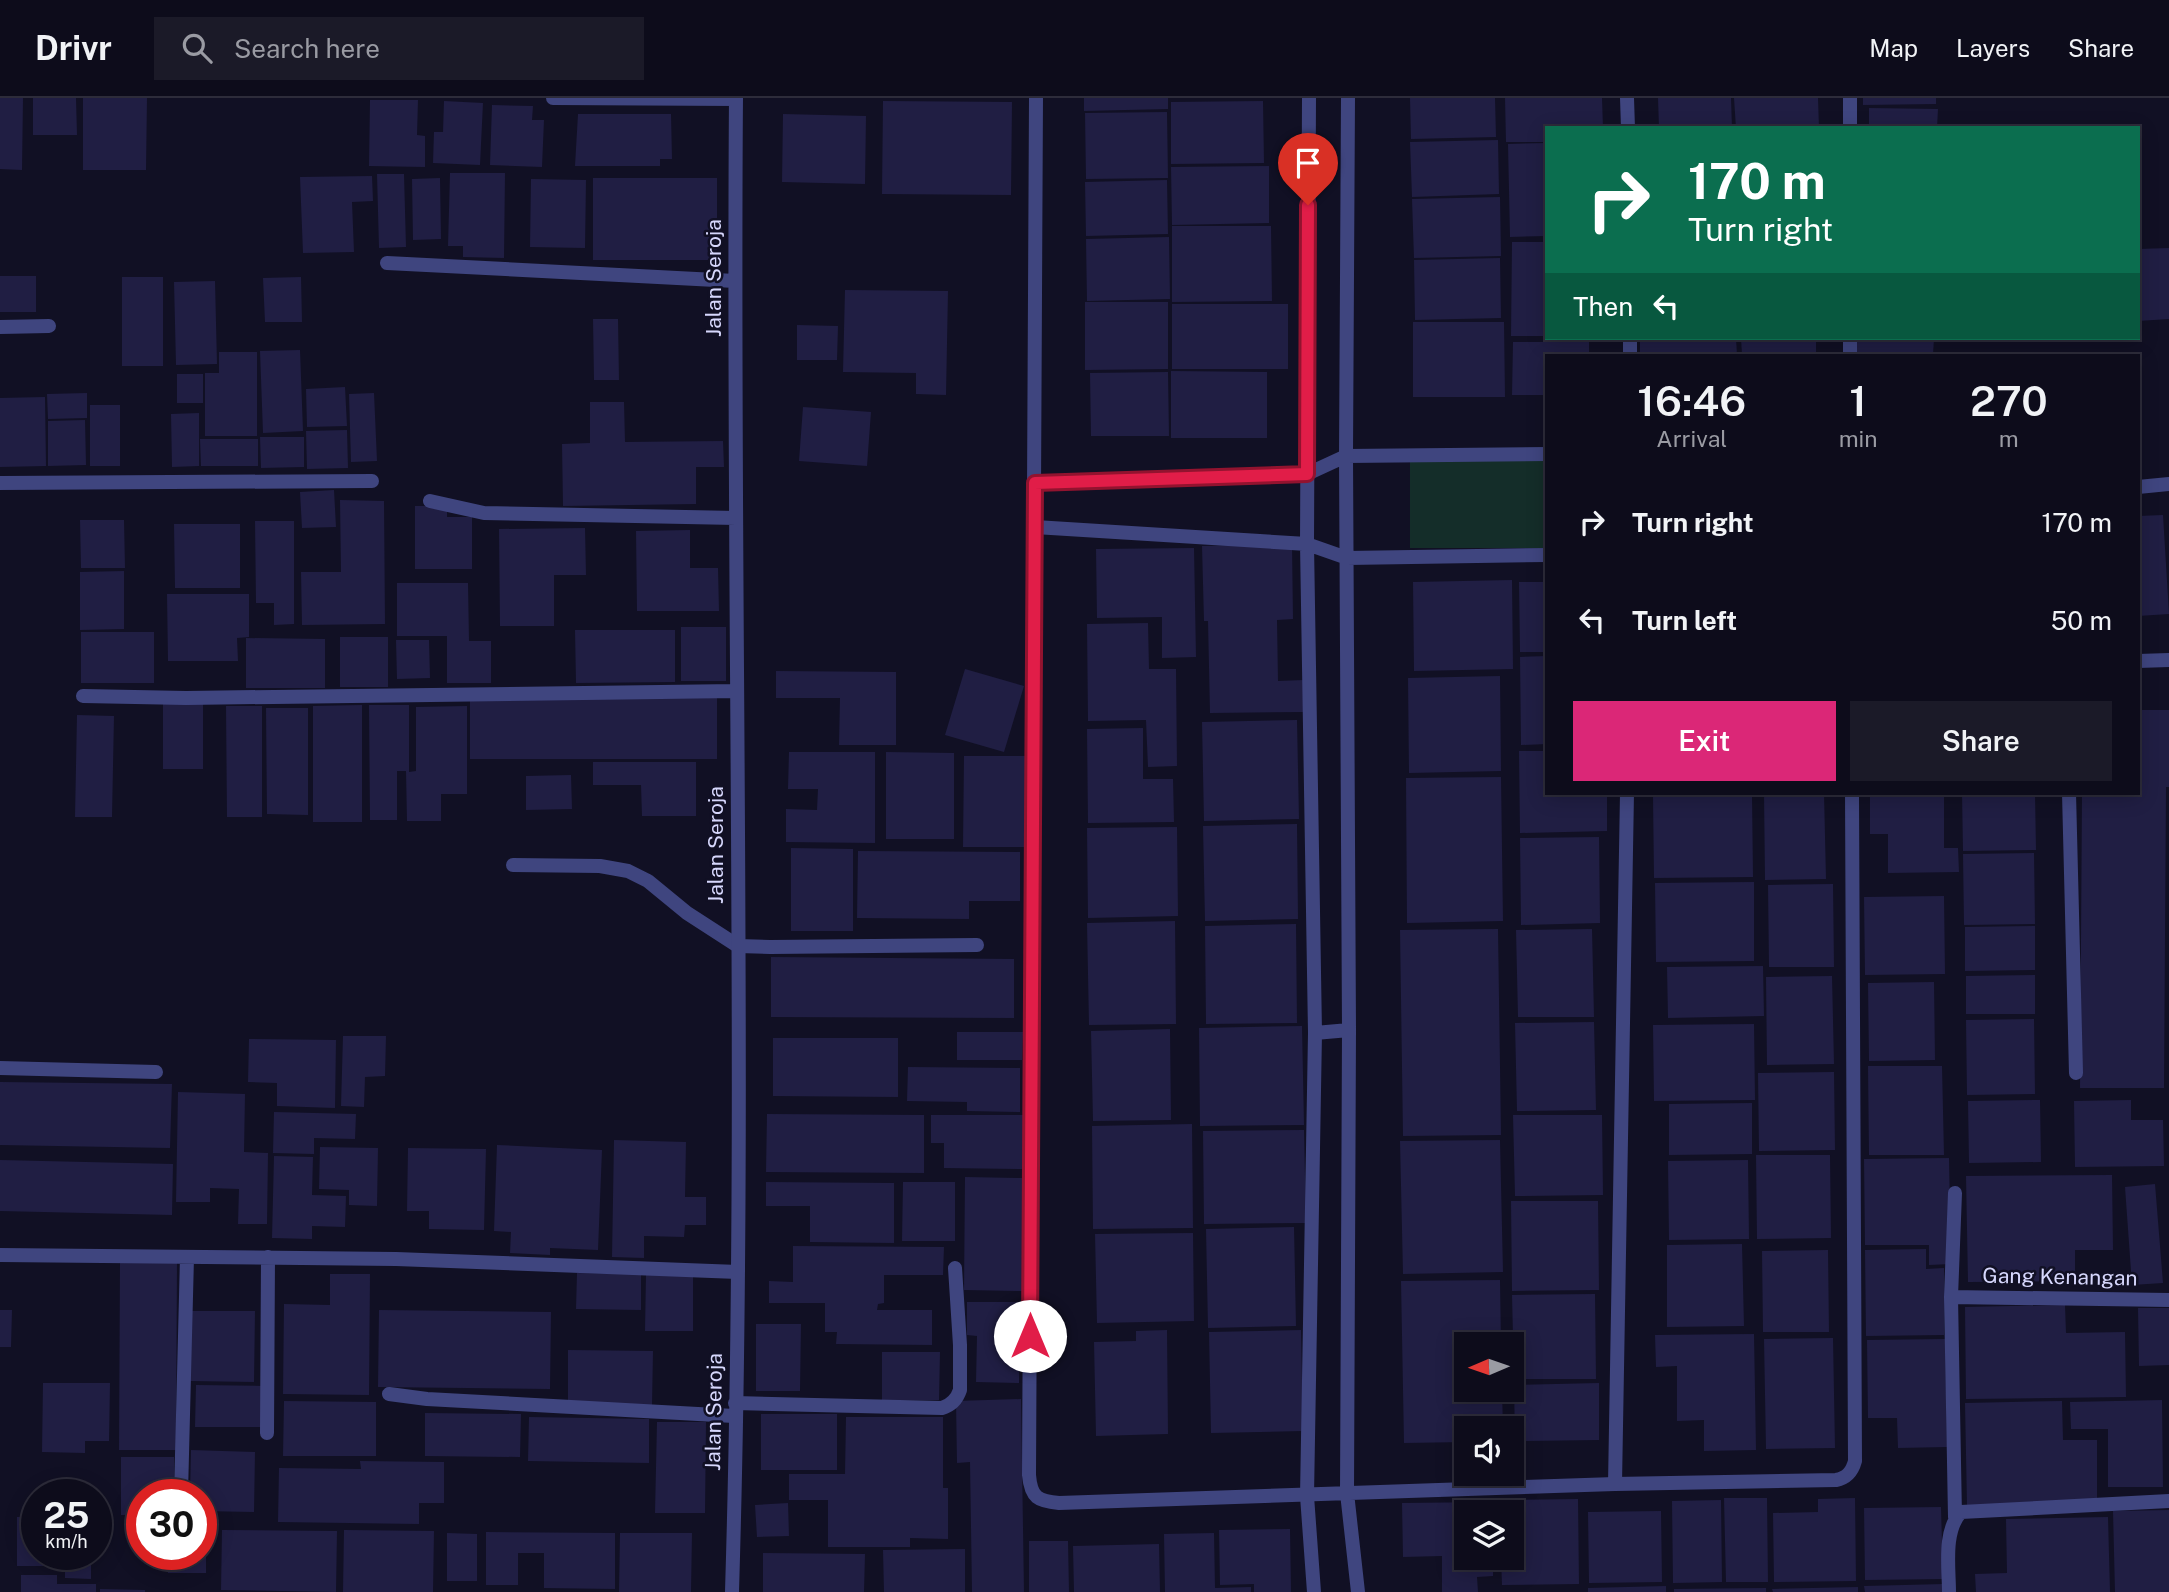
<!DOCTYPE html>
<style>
:root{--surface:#0d0c1b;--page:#1b1a28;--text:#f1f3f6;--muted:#9a9ba3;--line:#2d2c3a;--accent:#db2777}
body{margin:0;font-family:"Public Sans",sans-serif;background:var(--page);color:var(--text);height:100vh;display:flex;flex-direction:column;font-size:26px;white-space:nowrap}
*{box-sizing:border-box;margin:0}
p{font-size:23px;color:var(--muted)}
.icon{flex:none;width:38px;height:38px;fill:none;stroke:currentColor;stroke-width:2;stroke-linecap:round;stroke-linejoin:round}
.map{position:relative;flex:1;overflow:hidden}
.details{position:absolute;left:1545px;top:256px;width:595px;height:441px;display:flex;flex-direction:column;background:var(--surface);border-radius:0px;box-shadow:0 4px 18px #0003,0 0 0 2px var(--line)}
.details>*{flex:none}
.top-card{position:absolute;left:1545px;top:28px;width:595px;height:214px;border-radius:0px;box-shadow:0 4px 18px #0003,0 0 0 2px var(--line);background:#0b6e4f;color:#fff;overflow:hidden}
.needle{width:46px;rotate:268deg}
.tools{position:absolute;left:1454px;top:1234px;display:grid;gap:14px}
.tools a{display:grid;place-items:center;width:70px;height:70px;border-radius:0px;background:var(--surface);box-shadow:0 4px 18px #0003,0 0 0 2px var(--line);font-size:35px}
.speed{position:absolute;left:21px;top:1381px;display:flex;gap:14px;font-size:35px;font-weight:700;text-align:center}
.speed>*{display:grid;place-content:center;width:91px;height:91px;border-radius:50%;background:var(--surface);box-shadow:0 4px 18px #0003,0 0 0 2px var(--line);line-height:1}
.speed small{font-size:18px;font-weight:400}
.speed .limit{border:10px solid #d22;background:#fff;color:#111}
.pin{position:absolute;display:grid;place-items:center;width:60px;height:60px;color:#fff;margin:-72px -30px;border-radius:50% 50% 50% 0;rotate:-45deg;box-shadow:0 0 7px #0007}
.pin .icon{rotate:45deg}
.me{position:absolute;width:77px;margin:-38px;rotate:0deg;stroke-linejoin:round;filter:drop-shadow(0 0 5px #0008)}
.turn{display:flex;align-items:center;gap:24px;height:147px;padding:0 28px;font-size:32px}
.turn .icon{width:91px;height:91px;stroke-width:2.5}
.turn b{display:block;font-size:49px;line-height:60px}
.then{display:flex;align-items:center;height:66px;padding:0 28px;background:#0003;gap:14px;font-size:26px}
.eta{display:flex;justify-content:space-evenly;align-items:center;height:119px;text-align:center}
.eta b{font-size:42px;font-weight:600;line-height:49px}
.button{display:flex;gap:14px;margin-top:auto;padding:14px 28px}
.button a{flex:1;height:80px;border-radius:0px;background:var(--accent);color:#fff;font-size:28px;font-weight:600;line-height:80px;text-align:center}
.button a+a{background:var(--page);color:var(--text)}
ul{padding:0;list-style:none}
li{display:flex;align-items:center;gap:21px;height:98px;padding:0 28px}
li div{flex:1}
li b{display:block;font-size:26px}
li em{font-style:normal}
header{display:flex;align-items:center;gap:42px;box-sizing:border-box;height:98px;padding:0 35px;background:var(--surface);border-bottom:2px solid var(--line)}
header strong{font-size:33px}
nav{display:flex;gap:38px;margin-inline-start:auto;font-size:24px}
.search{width:490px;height:63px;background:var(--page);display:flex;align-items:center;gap:18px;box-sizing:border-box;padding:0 24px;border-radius:0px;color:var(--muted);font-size:26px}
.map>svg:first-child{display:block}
.green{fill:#142d29}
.building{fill:#201e43}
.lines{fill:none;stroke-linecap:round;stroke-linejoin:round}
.service{stroke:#3f457f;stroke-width:14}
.minor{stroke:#3f457f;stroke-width:14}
.route-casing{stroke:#92132f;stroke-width:18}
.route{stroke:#e11d48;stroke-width:12}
.labels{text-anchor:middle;stroke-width:5;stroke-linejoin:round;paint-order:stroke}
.street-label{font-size:21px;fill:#d6d7fc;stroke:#111024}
</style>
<header>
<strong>Drivr</strong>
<div class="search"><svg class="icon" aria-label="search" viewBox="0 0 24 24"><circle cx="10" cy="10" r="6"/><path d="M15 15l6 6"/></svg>Search here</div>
<nav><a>Map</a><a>Layers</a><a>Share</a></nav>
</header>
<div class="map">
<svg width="2169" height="1494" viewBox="0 0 2169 1494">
<rect width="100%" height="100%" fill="#111024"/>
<path class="green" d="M1410,358l137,1v91h-137z"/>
<path class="building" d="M0,0h23l-1,72 -22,-1z
M33,0h43l1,37h-44z
M83,0h64l-1,72h-63z
M1084,0h84v11l-84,2z
M1410,0h85l1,39 -85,2z
M1505,0h97l1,30h-56v14h-41z
M1658,0h73l1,30h-73z
M1734,0h84l1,30h-83z
M1863,0h73v6l-73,1z
M370,2h48l-1,35 8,1v31l-56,-1z
M444,3l39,2 -3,62 -47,-2 1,-31h9z
M883,3l129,1 -1,93 -129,-1z
M1263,3l1,62 -93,1v-62z
M492,7l41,1 -1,14h12l-2,47 -52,-2z
M1869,10l69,1 -1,19h-68z
M1167,14l1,66 -82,1 -1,-66z
M578,16h93l1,45h-12v7h-85z
M783,16l83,2 -1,68 -83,-2z
M1498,42l1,54 -87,3 -2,-55z
M1547,45v93l-37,1 -2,-93z
M1269,68v57l-97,2 -1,-58z
M450,75h55l-1,85 -41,-1v-11h-15z
M377,76h27l2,73 -27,1z
M372,78l1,25 -21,1 2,50 -51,1 -3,-76z
M440,80l1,61 -28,1 -1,-61z
M593,80h124v82h-124z
M531,81l55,1 -1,68 -55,-1z
M1167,82l1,54 -82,2 -1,-54z
M1500,99l1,59 -87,2 -2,-59z
M1172,128h99l1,75 -100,1z
M1169,139l1,62 -83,2 -1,-62z
M1512,144h35v94h-36z
M2169,150v71l-31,2v-72z
M1500,160l1,60 -86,2 -1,-60z
M0,178h36v36h-36z
M122,179h41v89h-41z
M301,179l1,45h-37l-2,-44z
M215,183l2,83 -41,1 -2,-83z
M845,192l103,1 -2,104 -30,-1v-21l-73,-1z
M1085,204h83v67l-83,1z
M1172,206h116v65h-116z
M593,221h25l1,61h-25z
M1413,224h91l1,75h-92z
M797,227l41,1 -1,34h-40z
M1640,240h96l1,17h-97z
M1741,240h75v17h-74z
M1856,240h78l-1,17h-77z
M1513,244h76v13h-42v40h-35z
M300,252l3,81 -40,2 -3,-82z
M219,254h38v84h-52v-63h14z
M1171,273l96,1v66h-96z
M1168,274l1,64h-78l-1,-63z
M177,276h26v29h-26z
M345,289l2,39 -40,1 -1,-38z
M87,295v25l-39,1 -1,-25z
M374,295l3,68 -26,1 -2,-68z
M45,299l1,69 -46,1v-69z
M590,304h34l1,40 98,-1 1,26h-28v37l-133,2 -1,-62 28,-1z
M90,307h30v61h-30z
M803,309l68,5 -4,54 -68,-5z
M199,315v53l-27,1 -1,-53z
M85,322l1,45 -38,1v-45z
M347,332l1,38 -41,1 -1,-38z
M260,339h44v30l-43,1z
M200,341h58v27h-57z
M334,392l2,37 -34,1 -2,-36z
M340,402l44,1 1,123 -83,1 -1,-53h40z
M415,408h32v11h25v52h-57z
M2163,417l6,99 -31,2v-100z
M80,422h44l1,48h-44z
M255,423h39v103l-20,1v-22h-18z
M174,426h66v64h-65z
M585,430l1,47h-32v51h-54l-1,-97z
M690,432v38h28l1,43h-82l-1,-80z
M1292,446l1,75 -16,1 1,61 26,-1v32l-94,1 -2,-92h-4l-2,-75z
M1194,450l2,109 -34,1v-41l-65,1 -1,-69z
M124,473v58l-44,1v-58z
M1512,482l1,89 -99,2 -1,-89z
M1519,484h28v70h-27z
M397,485h71l1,58h22v42h-44v-47h-50z
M167,496h82v43l-12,1 1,23h-70z
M1148,525l1,46h27l1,97 -29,1 -2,-47 -58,1 -1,-97z
M681,529h45v54h-45z
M575,532h100v52l-99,1z
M81,534h73v51h-73z
M340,539h48v50h-48z
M246,540l79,1v49h-79z
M396,542h33l1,38 -33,1z
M1547,558v88l-26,1 -1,-88z
M965,571l59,17 -20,66 -59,-17z
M776,573l120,1v73h-57l1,-47h-64z
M1500,578l1,95 -92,2 -1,-95z
M717,600v61h-247v-60z
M163,606h40v65h-40z
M362,607v117h-49v-116z
M369,607h40v67l7,-1v-64l51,-1v88h-26v27h-34l-1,-50h-9v49h-27z
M226,608h36v111h-35z
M266,610h42v107l-41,-1z
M2138,612h31v77h-3l-2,301h-84l2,-295h56z
M77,617l37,1 -2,101h-37z
M1297,622l2,99 -95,2 -2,-99z
M1143,630v51h30l1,43 -86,1 -1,-94z
M1519,653h28v42h60v38l-87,2z
M789,654h86v91l-89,-1v-33l31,1 1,-21h-30z
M886,654l68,1v86h-68z
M964,658h61v91h-62z
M593,664h103v54h-54l-1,-31h-48z
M571,677l1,34 -46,1v-34z
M1501,679l2,144 -96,2 -1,-145z
M1764,695h60l2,86 -61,1z
M1870,695h74v55h14l1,24 -71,1v-39h-18z
M1962,695h73l1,57 -73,1z
M1752,697l1,82 -99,1 -1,-82z
M1297,726l1,95 -93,2 -2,-95z
M1177,729l1,89 -90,2 -1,-90z
M1599,739l1,86 -79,2 -1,-87z
M791,750l62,1v82h-62z
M858,753l162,1v49h-51v18l-112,-1z
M2034,755l1,71 -71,1 -1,-71z
M1754,784v79l-98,1 -1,-79z
M1833,786l1,83h-65l-1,-82z
M1944,798l1,78 -80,1 -1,-78z
M1175,823l1,103 -87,1 -2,-102z
M1296,826l1,99 -91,1 -1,-98z
M2035,828v44l-70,1v-44z
M1498,831l3,206 -98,1 -3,-206z
M1592,831l2,88h-76l-2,-87z
M771,859l243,2v59l-243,-1z
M1763,868l1,50 -96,2 -1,-51z
M2035,877v39h-69v-38z
M1832,878l2,88 -67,1 -1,-88z
M1934,884l1,78 -66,1 -1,-78z
M2034,921l1,75 -68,1 -1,-75z
M1594,924l2,88 -79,1 -2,-88z
M1754,926l1,76 -101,1 -1,-76z
M1302,928l2,99 -104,1 -1,-98z
M1170,931l1,91 -78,1 -2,-90z
M957,934h66l-1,28h-65z
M343,938h43l-1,40 -20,1 -1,30 -23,-1z
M773,940h125v59l-125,-1z
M249,941l87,1 -1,68 -58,-2v-23l-29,-1z
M1868,968h74l2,89h-75z
M908,969l112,1v44l-53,-1v-9l-60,-1z
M1834,974l1,78 -76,1 -1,-78z
M0,984l172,2 -2,64 -170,-3z
M178,994l67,2 -1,58 24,1 -1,71h-29l1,-35 -29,-1v14h-34z
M2040,1002l1,62 -72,1 -1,-62z
M2131,1002v20h32l1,46 -89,1 -1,-66z
M1752,1005v51l-83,1v-51z
M274,1014l82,2 -1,25 -41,-1v16l-41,-1z
M767,1016l157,1v58l-158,-1z
M931,1017h92v54l-79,-1v-25h-13z
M1513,1017h89l1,80 -88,1z
M1192,1026l1,104 -100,1 -1,-103z
M1304,1032l2,93 -102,1 -1,-93z
M614,1042l72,2 -1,55h21v28h-21l-1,12 -40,-1v22l-32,-1z
M1500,1042l3,132 -100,2 -3,-133z
M497,1047l105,5 -4,100 -48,-2v7l-40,-2 1,-21 -17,-1z
M320,1049l58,1 -1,58 -28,-1v-15l-30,-1z
M408,1050l78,1 -2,81 -55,-1v-18h-22z
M1756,1057h74l1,83 -74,1z
M274,1058l39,1 -1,38 34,1 -1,31 -33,-1v13l-40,-1z
M1949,1060l2,106 -22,1v-20h-64l-1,-86z
M0,1062l173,4 -1,51 -172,-4z
M1748,1062l1,79 -80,1 -1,-79z
M2112,1077l1,75h-38v31l-107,1 -2,-106z
M965,1079l58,1 -1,113 -58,-1z
M766,1084l128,1v60l-84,-1v-36h-44z
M903,1084h52v59h-53z
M2155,1086l8,99 -31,2 -7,-98z
M1511,1103h87l1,89 -87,1z
M1294,1129l2,99 -88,2 -2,-99z
M1193,1135l1,88 -97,2 -2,-89z
M1742,1146l2,82 -77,1v-82z
M793,1148l151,1 -1,28h-59v28l-6,1 -1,6h55v35l-96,-1 1,-12h-12v-29h-56v-22l24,1z
M1926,1151v20l18,-1v67l-78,1 -1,-86z
M1828,1152l1,82h-66l-1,-81z
M120,1163h57l-1,189h-57z
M577,1175l64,1v36l-65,-1z
M330,1176h40l-1,121 -86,-1 1,-90 46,1z
M646,1176l47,1v56h-48z
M1500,1182l1,64h-35v46h36l1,38h-37v14l-62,1 -3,-162z
M1595,1196l1,85h-82l-2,-84z
M967,1204h53l-1,81 -43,-1 1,-46 -10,-1z
M2065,1207l1,28 59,-1 1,65 -160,2 -1,-92z
M2138,1210h31v57l-30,1z
M0,1212h12l-1,37h-11z
M379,1212l172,2 -1,77 -172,-2z
M191,1213h64l-1,71 -64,-1z
M756,1226h45l-1,67h-44z
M1167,1232l1,104 -72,2 -2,-94 42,-1v-10z
M1301,1232l2,101 -92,2 -2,-101z
M1754,1236l2,116 -52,1v-31l-27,1v-55l-21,1 -1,-32z
M1833,1240l2,110 -69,1 -2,-110z
M1945,1241l2,108 -49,1 -1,-30h-29l-1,-78z
M568,1252l85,1 -1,54 -84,-1z
M882,1254h58l-1,48h-57z
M43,1285h67l-1,58h-24v12l-43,-1z
M1599,1285v57l-84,1 -1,-56z
M196,1287l69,1v41h-70z
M1021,1301l3,193h-52l-2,-130 -13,1 -1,-62z
M2162,1302l1,87h-55v-58h-37l-1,-27z
M284,1303l92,1v54h-93z
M2062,1303l1,39h34v63l-130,2 -2,-102z
M425,1315l96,1 -1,43 -95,-1z
M761,1316h76v56h-76z
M529,1319l120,2v44l-121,-2z
M846,1319h97v71h5v51l-38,-1v9h-82v-47h-39v-26h56z
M657,1324h49l-1,91h-50z
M191,1352l64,2 -1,60 -53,-1v-17h-11z
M121,1359h53v37h-32v21h-21z
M360,1363l84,1v41h-25v21l-141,-2 1,-54 82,1z
M1724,1400h43l1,84h-42z
M1855,1400l1,83 -82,1 -1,-69 45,-1v-13z
M1578,1401l1,85 -77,1 -1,-27h11v-46h-11l-1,-12z
M1721,1402l1,82 -49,1 -1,-82z
M1492,1404v10h-26v46h27v18l-16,1 1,15h-36v-36l-39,1 -1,-54z
M788,1405l1,33 -32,1 -2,-32z
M1941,1409l2,72 -78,1 -1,-72z
M2169,1412v82h-54l-2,-81z
M1661,1413l1,71 -73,1 -1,-71z
M17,1419h20v37h24v12h-44z
M2108,1419l2,75h-134l-1,-18 32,-1 -1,-54z
M201,1424h5v51h-38v-19h33z
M1290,1431l1,63h-37v-8l-34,1 -1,-55z
M222,1432l115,1 -1,61 -115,-2z
M344,1432l90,1 -1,61h-90z
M486,1434l129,1v56l-71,-1v-35h-26v32h-32z
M447,1435l30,1v47h-30z
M620,1435h72l-1,59h-72z
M1214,1435l1,55 36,-1v5h-86l-1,-58z
M1029,1443h39l1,51h-40z
M1159,1446l1,48h-86l-1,-46z
M965,1451v43h-81l-1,-42z
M763,1455l102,1 -1,38h-101z
M65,1456h26v25l-26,-1z
M21,1477h36v9h39v8h-75z
M1944,1486v8h-79l-1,-6z
M1666,1488v6h-78v-4z
M1858,1489v5h-85l-1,-3z
M1766,1490v4h-92v-3z
M100,1491l45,1v2h-45z"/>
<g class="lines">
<path class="service" d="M0,229l49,-1
M513,767l87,1 28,5 20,10 39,32 51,33"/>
<path class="minor" d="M553,0l183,1
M1036,0l-7,1377c2,23 9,26 30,28l556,-19 221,-4c11,-2 16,-8 19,-19l-3,-668
M1309,0l-2,446 8,489 -8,463 7,96
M1348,0l-2,358 3,574 -2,463 11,99
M1627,0l1,30
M1850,30v-30
M387,165l348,18
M1630,240v17
M1850,257v-17
M0,385l372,-2
M1035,385l272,-9 39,-18 201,-2
M2138,389l31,-3
M430,403l54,12 252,5
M1035,429l272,17 40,14 200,-3
M2138,563l31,-1
M83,598l103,2 550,-7
M2069,695l7,280
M738,848l32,1 207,-2
M1315,935l34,-3
M0,970l156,4
M1955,1095l-4,104 4,220
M0,1157l396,4 342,13
M1951,1199l218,3
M389,1296l38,5 307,17
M735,1305l207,5c10,-3 15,-9 18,-18v-45l-5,-77
M267,1335l1,-176
M1615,1386l12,-691
M181,1396l6,-237
M732,1494c15,-498 0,-996 4,-1494
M1949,1494c0,-24 -6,-61 12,-80l208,-11"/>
</g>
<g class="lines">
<defs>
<path id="route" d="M1030,1238l5,-853 272,-9 1,-269"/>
</defs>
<use href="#route" class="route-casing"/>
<use href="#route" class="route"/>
</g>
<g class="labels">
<g class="street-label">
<text transform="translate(714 180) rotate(-90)" y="7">Jalan Seroja</text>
<text transform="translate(716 747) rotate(-90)" y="7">Jalan Seroja</text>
<text transform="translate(2060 1179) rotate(1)" y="7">Gang Kenangan</text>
<text transform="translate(714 1314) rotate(-89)" y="7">Jalan Seroja</text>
</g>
</g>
</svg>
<div class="tools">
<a><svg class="needle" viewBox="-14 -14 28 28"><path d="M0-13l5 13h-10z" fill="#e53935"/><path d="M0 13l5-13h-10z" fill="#9a9ba3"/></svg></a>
<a><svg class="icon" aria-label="sound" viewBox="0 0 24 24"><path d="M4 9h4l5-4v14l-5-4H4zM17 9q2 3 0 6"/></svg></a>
<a><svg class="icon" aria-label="layers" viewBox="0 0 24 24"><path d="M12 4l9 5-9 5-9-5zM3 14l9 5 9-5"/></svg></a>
</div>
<div class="speed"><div>25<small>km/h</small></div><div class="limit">30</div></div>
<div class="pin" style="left:1308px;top:107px;background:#d93025"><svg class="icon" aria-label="arrive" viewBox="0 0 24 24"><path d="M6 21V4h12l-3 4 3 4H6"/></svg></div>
<svg class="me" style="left:1030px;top:1238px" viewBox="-20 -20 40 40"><circle r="19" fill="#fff"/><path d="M0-13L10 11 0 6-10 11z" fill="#e11d48"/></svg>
<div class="top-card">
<div class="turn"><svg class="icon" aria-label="right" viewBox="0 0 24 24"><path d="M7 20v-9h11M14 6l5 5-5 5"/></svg><div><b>170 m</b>Turn right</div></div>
<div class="then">Then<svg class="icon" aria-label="left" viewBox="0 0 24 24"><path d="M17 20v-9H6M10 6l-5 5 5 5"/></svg></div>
</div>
<section class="details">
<div class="eta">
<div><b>16:46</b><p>Arrival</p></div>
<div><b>1</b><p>min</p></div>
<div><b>270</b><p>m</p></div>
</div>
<ul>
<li><svg class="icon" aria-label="right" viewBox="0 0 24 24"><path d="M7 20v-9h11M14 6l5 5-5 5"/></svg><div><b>Turn right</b></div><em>170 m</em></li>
<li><svg class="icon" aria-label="left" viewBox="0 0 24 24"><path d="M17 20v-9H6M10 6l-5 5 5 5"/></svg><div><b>Turn left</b></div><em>50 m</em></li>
</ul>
<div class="button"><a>Exit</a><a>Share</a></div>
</section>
</div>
